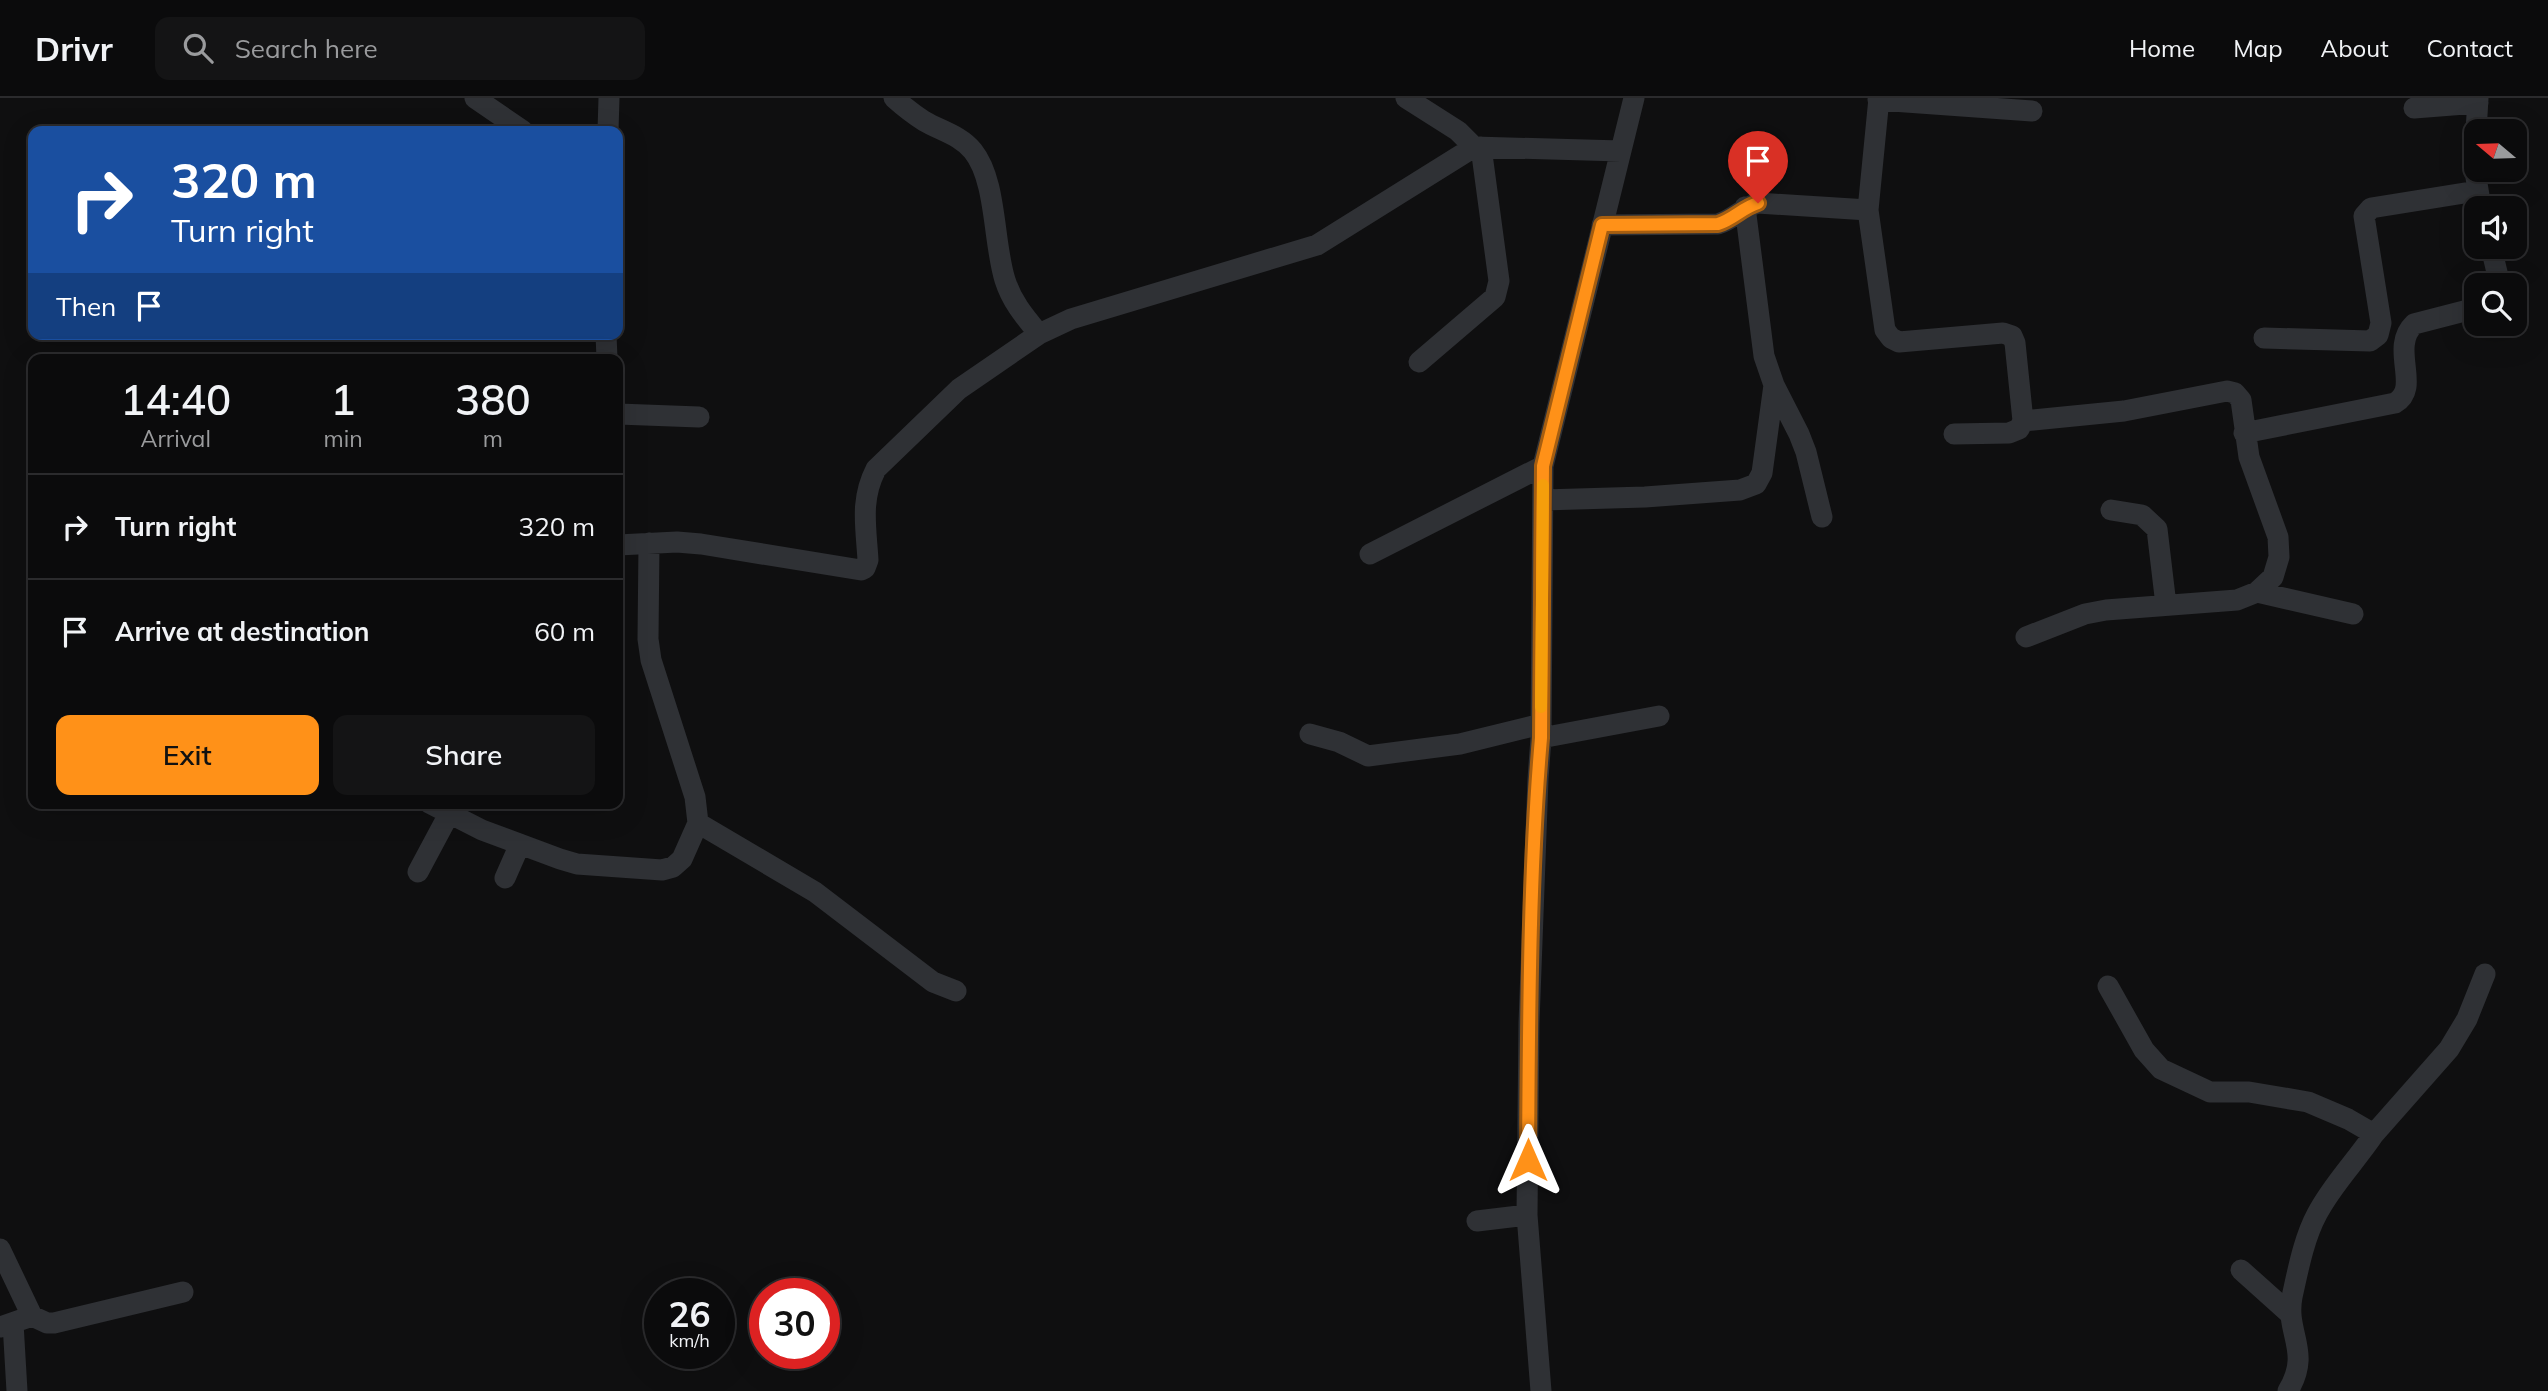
<!DOCTYPE html>
<style>
:root{--surface:#0b0b0c;--page:#141415;--text:#f1f3f6;--muted:#9a9b9d;--line:#2b2b2d;--accent:#ff9118}
body{margin:0;font-family:Mulish,sans-serif;background:var(--page);color:var(--text);height:100vh;display:flex;flex-direction:column;font-size:26px;white-space:nowrap}
*{box-sizing:border-box;margin:0}
p{font-size:23px;color:var(--muted)}
.icon{flex:none;width:38px;height:38px;fill:none;stroke:currentColor;stroke-width:2;stroke-linecap:round;stroke-linejoin:round}
.map{position:relative;flex:1;overflow:hidden}
.details{position:absolute;left:28px;top:256px;width:595px;height:455px;display:flex;flex-direction:column;background:var(--surface);border-radius:14px;box-shadow:0 7px 28px #0002,0 0 0 2px var(--line)}
.details>*{flex:none}
.guide{position:absolute;left:28px;top:28px;width:595px;height:214px;border-radius:14px;box-shadow:0 7px 28px #0002,0 0 0 2px var(--line);background:#1a4fa0;color:#fff;overflow:hidden}
.needle{width:46px;rotate:289deg}
.tools{position:absolute;left:2464px;top:21px;display:grid;gap:14px}
.tools a{display:grid;place-items:center;width:63px;height:63px;border-radius:14px;background:var(--surface);box-shadow:0 7px 28px #0002,0 0 0 2px var(--line);font-size:35px}
.speed{position:absolute;left:644px;top:1180px;display:flex;gap:14px;font-size:35px;font-weight:700;text-align:center}
.speed>*{display:grid;place-content:center;width:91px;height:91px;border-radius:50%;background:var(--surface);box-shadow:0 7px 28px #0002,0 0 0 2px var(--line);line-height:1}
.speed small{font-size:18px;font-weight:400}
.speed .limit{border:10px solid #d22;background:#fff;color:#111}
.pin{position:absolute;display:grid;place-items:center;width:60px;height:60px;color:#fff;margin:-72px -30px;border-radius:50% 50% 50% 0;rotate:-45deg;box-shadow:0 0 7px #0007}
.pin .icon{rotate:45deg}
.me{position:absolute;width:77px;margin:-38px;rotate:0deg;stroke-linejoin:round;filter:drop-shadow(0 0 5px #0008)}
.turn{display:flex;align-items:center;gap:24px;height:147px;padding:0 28px;font-size:32px}
.turn .icon{width:91px;height:91px;stroke-width:2.5}
.turn b{display:block;font-size:49px;line-height:60px}
.then{display:flex;align-items:center;height:66px;padding:0 28px;background:#0003;gap:14px;font-size:26px}
.eta{display:flex;justify-content:space-evenly;align-items:center;height:119px;text-align:center}
.eta b{font-size:42px;font-weight:600;line-height:49px}
.cta{display:flex;gap:14px;margin-top:auto;padding:14px 28px}
.cta a{flex:1;height:80px;border-radius:14px;background:var(--accent);color:#111;font-size:28px;font-weight:600;line-height:80px;text-align:center}
.cta a+a{background:var(--page);color:var(--text)}
ul{padding:0;list-style:none}
li{display:flex;align-items:center;gap:21px;height:105px;padding:0 28px;border-top:2px solid var(--line)}
li div{flex:1}
li b{display:block;font-size:26px}
li em{font-style:normal}
header{display:flex;align-items:center;gap:42px;box-sizing:border-box;height:98px;padding:0 35px;background:var(--surface);border-bottom:2px solid var(--line)}
header strong{font-size:33px}
nav{display:flex;gap:38px;margin-inline-start:auto;font-size:24px}
.search{width:490px;height:63px;background:var(--page);display:flex;align-items:center;gap:18px;box-sizing:border-box;padding:0 24px;border-radius:14px;color:var(--muted);font-size:26px}
.map>svg:first-child{display:block}
.lines{fill:none;stroke-linecap:round;stroke-linejoin:round}
.minor{stroke:#2f3135;stroke-width:21}
.route-casing{stroke:#a65e10;stroke-width:18}
.route{stroke:#ff9118;stroke-width:12}
.slow{stroke:#f59e0b;stroke-width:12}
</style>
<header>
<strong>Drivr</strong>
<div class="search"><svg class="icon" aria-label="search" viewBox="0 0 24 24"><circle cx="10" cy="10" r="6"/><path d="M15 15l6 6"/></svg>Search here</div>
<nav><a>Home</a><a>Map</a><a>About</a><a>Contact</a></nav>
</header>
<div class="map">
<svg width="2548" height="1293" viewBox="0 0 2548 1293">
<rect width="100%" height="100%" fill="#0f0f10"/>
<g class="lines">
<path class="minor" d="M475,0l48,33
M894,0c9,8 19,16 30,23 17,10 36,14 49,30 24,30 20,91 32,129 7,22 20,37 34,54
M1406,0l52,33 16,16 147,4
M1879,0l-11,112 17,120 6,8 8,4 104,-9 9,3 3,7 8,78 -4,8 -10,4 -55,1
M2478,0l-4,67 7,43
M1878,2l154,11
M2414,10l64,-5
M608,33l1,-33
M1745,109l19,149 10,29 25,49 7,18 16,65
M1602,127l116,-1c16,-5 24,-16 40,-21l110,7
M2491,149l9,38
M606,236l1,25
M2264,240l106,3 8,-6 3,-12 -17,-107 7,-8 106,-17
M1419,264l76,-65 4,-16 -18,-134
M618,316l81,3
M2023,323l101,-10 103,-20 8,2 6,7 8,57 29,80 1,20 -6,20 -16,15 -20,8 -131,10 -21,4 -59,23
M2244,335l151,-30c27,-15 -6,-55 19,-79l62,-16
M1543,402l102,-3 95,-7 16,-6 6,-11 12,-88
M2111,412l31,5 15,14 9,76
M618,447l59,-3 24,2 160,26 4,-2 3,-8c-2,-34 -8,-60 8,-91l83,-80 80,-55 32,-15 246,-74 157,-98
M1370,456l173,-88
M2257,494l96,22
M1310,636l29,8 29,14 92,-12 81,-20
M1541,640l118,-22
M429,705l53,27 78,29 17,5 85,6 11,-3 9,-8 16,-36 -3,-26 -44,-137 -3,-21 1,-96
M698,725l117,69 118,90 23,9
M418,774l31,-58
M505,780l15,-34
M2108,888l36,64 17,19 49,23h39l59,10 40,17 26,15c-18,27 -42,51 -57,80 -13,24 -19,56 -25,83 -7,37 20,54 -4,94
M2374,1036l75,-85 18,-30 18,-45
M1477,1123l50,-6
M0,1151l32,67 -32,11
M2241,1172l49,44
M32,1218l15,7h7l129,-31
M13,1225l4,68
M1541,1293l-14,-176 2,-192 9,-244 3,-41 2,-272 91,-368"/>
</g>
<g class="lines">
<defs>
<path id="route" d="M1528,1062c1,-139 1,-284 13,-422l2,-272 59,-241 116,-1c16,-5 24,-16 40,-21"/>
</defs>
<use href="#route" class="route-casing"/>
<use href="#route" class="route"/>
<path class="slow" d="M1541,609l2,-222"/>
</g>
</svg>
<div class="tools">
<a><svg class="needle" viewBox="-14 -14 28 28"><path d="M0-13l5 13h-10z" fill="#e53935"/><path d="M0 13l5-13h-10z" fill="#9a9b9d"/></svg></a>
<a><svg class="icon" aria-label="sound" viewBox="0 0 24 24"><path d="M4 9h4l5-4v14l-5-4H4zM17 9q2 3 0 6"/></svg></a>
<a><svg class="icon" aria-label="search" viewBox="0 0 24 24"><circle cx="10" cy="10" r="6"/><path d="M15 15l6 6"/></svg></a>
</div>
<div class="speed"><div>26<small>km/h</small></div><div class="limit">30</div></div>
<div class="pin" style="left:1758px;top:105px;background:#d93025"><svg class="icon" aria-label="arrive" viewBox="0 0 24 24"><path d="M6 21V4h12l-3 4 3 4H6"/></svg></div>
<svg class="me" style="left:1528px;top:1062px" viewBox="-20 -20 40 40"><path d="M0-17L14 15 0 8-14 15z" fill="#ff9118" stroke="#fff" stroke-width="4"/></svg>
<div class="guide">
<div class="turn"><svg class="icon" aria-label="right" viewBox="0 0 24 24"><path d="M7 20v-9h11M14 6l5 5-5 5"/></svg><div><b>320 m</b>Turn right</div></div>
<div class="then">Then<svg class="icon" aria-label="arrive" viewBox="0 0 24 24"><path d="M6 21V4h12l-3 4 3 4H6"/></svg></div>
</div>
<section class="details">
<div class="eta">
<div><b>14:40</b><p>Arrival</p></div>
<div><b>1</b><p>min</p></div>
<div><b>380</b><p>m</p></div>
</div>
<ul>
<li><svg class="icon" aria-label="right" viewBox="0 0 24 24"><path d="M7 20v-9h11M14 6l5 5-5 5"/></svg><div><b>Turn right</b></div><em>320 m</em></li>
<li><svg class="icon" aria-label="arrive" viewBox="0 0 24 24"><path d="M6 21V4h12l-3 4 3 4H6"/></svg><div><b>Arrive at destination</b></div><em>60 m</em></li>
</ul>
<div class="cta"><a>Exit</a><a>Share</a></div>
</section>
</div>
